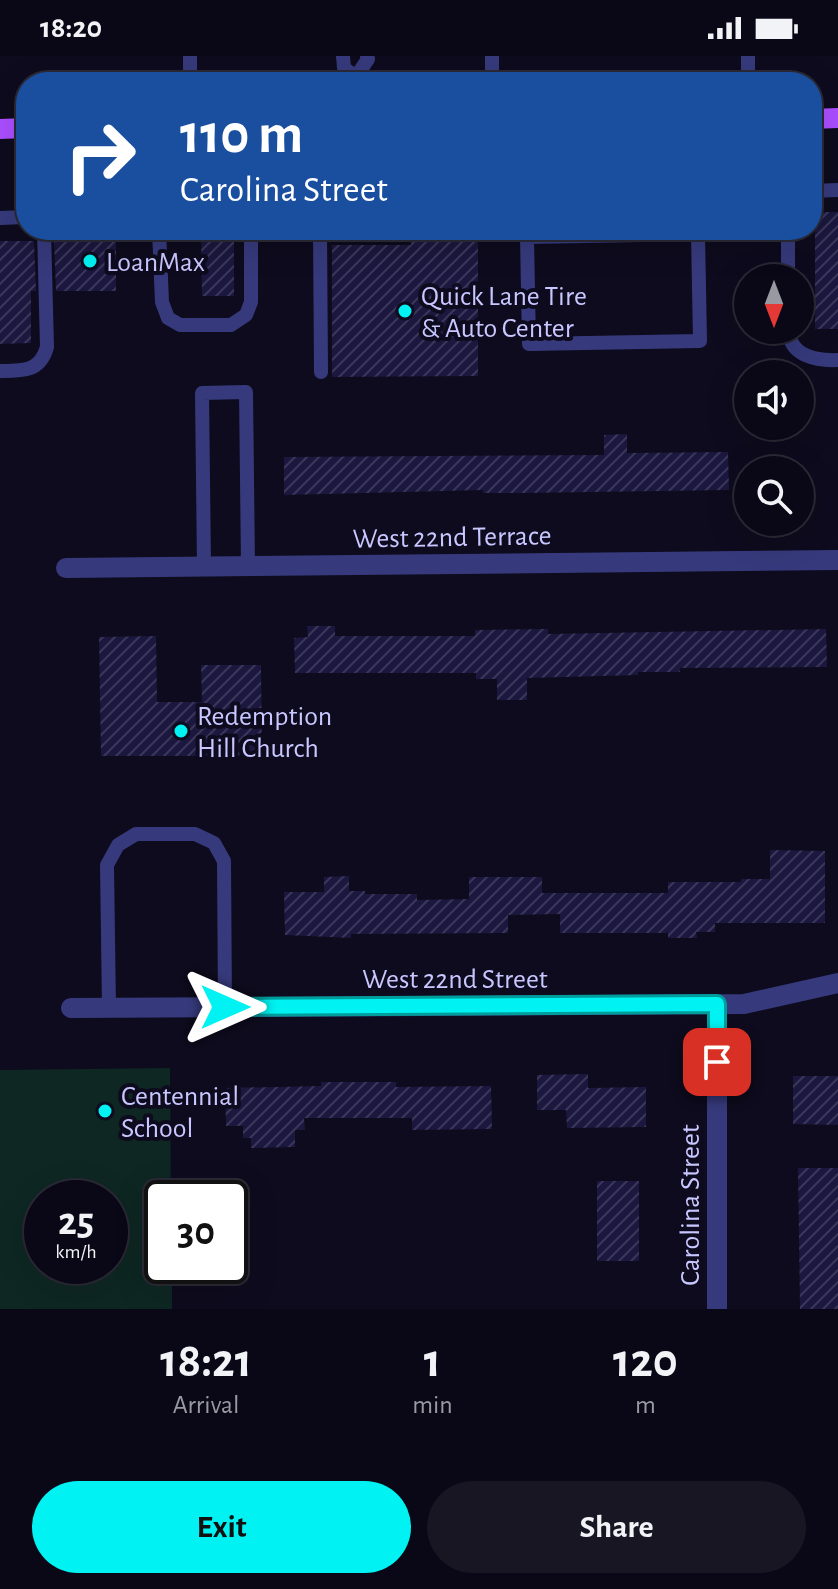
<!DOCTYPE html>
<style>
:root{--surface:#0a0816;--page:#181623;--text:#f1f3f6;--muted:#999aa1;--line:#2a2935;--accent:#00f2f2}
body{margin:0;font-family:"Alegreya Sans",sans-serif;background:var(--page);color:var(--text);height:100vh;display:flex;flex-direction:column;font-size:30px;white-space:nowrap}
*{box-sizing:border-box;margin:0}
p{font-size:26px;color:var(--muted)}
.icon{flex:none;width:44px;height:44px;fill:none;stroke:currentColor;stroke-width:2;stroke-linecap:round;stroke-linejoin:round}
.map{position:relative;height:1253px;overflow:hidden}
.sheet{display:flex;flex-direction:column;background:var(--surface);flex:1}
.sheet>*{flex:none}
.hud{position:absolute;left:16px;top:16px;width:806px;height:168px;border-radius:32px;box-shadow:0 8px 32px #0002,0 0 0 2px var(--line);background:#1a4fa0;color:#fff;overflow:hidden}
.needle{width:52px;rotate:180deg}
.controls{position:absolute;left:734px;top:208px;display:grid;gap:16px}
.controls a{display:grid;place-items:center;width:80px;height:80px;border-radius:50%;background:var(--surface);box-shadow:0 8px 32px #0002,0 0 0 2px var(--line);font-size:40px}
.speed{position:absolute;left:24px;top:1124px;display:flex;gap:16px;font-size:40px;font-weight:700;text-align:center}
.speed>*{display:grid;place-content:center;width:104px;height:104px;border-radius:50%;background:var(--surface);box-shadow:0 8px 32px #0002,0 0 0 2px var(--line);line-height:1}
.speed small{font-size:20px;font-weight:400}
.speed .limit{border:4px solid #111;border-radius:12px;background:#fff;color:#111}
.pin{position:absolute;display:grid;place-items:center;width:68px;height:68px;color:#fff;margin:-34px;border-radius:16px;box-shadow:0 4px 12px #0006}
.me{position:absolute;width:88px;margin:-44px;rotate:90deg;stroke-linejoin:round;filter:drop-shadow(0 0 6px #0008)}
.turn{display:flex;align-items:center;gap:28px;height:168px;padding:0 32px;font-size:36px}
.turn .icon{width:104px;height:104px;stroke-width:2.5}
.turn b{display:block;font-size:56px;line-height:68px}
.eta{display:flex;justify-content:space-evenly;align-items:center;height:136px;text-align:center}
.eta b{font-size:48px;font-weight:600;line-height:56px}
.primary-button{display:flex;gap:16px;margin-top:auto;padding:16px 32px}
.primary-button a{flex:1;height:92px;border-radius:48px;background:var(--accent);color:#111;font-size:32px;font-weight:600;line-height:92px;text-align:center}
.primary-button a+a{background:var(--page);color:var(--text)}
.status{display:flex;justify-content:space-between;align-items:center;height:56px;padding:0 40px;background:var(--surface);direction:ltr}
.status svg{height:22px;fill:currentColor}
.map>svg:first-child{display:block}
.park{fill:#0e2723;fill-rule:evenodd}
.building{fill:url(#building-hatch)}
.lines{fill:none;stroke-linecap:round;stroke-linejoin:round}
.service{stroke:#363a7c;stroke-width:14}
.minor{stroke:#363a7c;stroke-width:20}
.primary{stroke:#ab4eff;stroke-width:20}
.route-casing{stroke:#009d9d;stroke-width:20}
.route{stroke:#00f2f2;stroke-width:14}
.poi-dot{fill:#00f2f2;stroke:#0d0b1d;stroke-width:3}
.labels{text-anchor:middle;stroke-width:8;stroke-linejoin:round;paint-order:stroke}
.poi-label{font-size:28px;fill:#c8c7ff;stroke:#0d0b1d;text-anchor:start}
.street-label{font-size:28px;fill:#c8c7ff;stroke:#0d0b1d}
</style>
<div class="status"><b>18:20</b><svg viewBox="0 0 49 12"><path d="M0 12V9h3v3zM5 12V6h3v6zM10 12V3h3v9zM15 12V0h3v12zM26 1h20v11H26zM47 4h2v5h-2z"/></svg></div>
<div class="map">
<svg width="838" height="1253" viewBox="0 0 838 1253">
<defs>
<pattern id="building-hatch" width="6" height="6" patternUnits="userSpaceOnUse" patternTransform="scale(2)"><rect width="6" height="6" fill="#1b173e"/><path d="M-1 1l2-2M0 6l6-6M5 7l2-2" fill="none" stroke="#3b375b"/></pattern>
</defs>
<rect width="100%" height="100%" fill="#0d0b1d"/>
<path class="park" d="M170,1012l1,130h-9v68h10v43h-172v-239zM42,1142h68v68h-68z"/>
<path class="building" d="M815,156h23v117h-23z
M63,174h53v61h-60l-2,-51h9z
M201,174l33,2v64h-32z
M411,174h67v146l-146,1v-132h79z
M0,185h34l2,50h-5v52l-31,1z
M627,378v19l101,-1 1,38 -206,3h-40v-3l-199,5v-38l320,-2v-20z
M307,570h28v10h140v-6l73,-1v5l278,-5 1,38 -147,1v4h-42v3l-111,3v22h-30v-21h-21v-6h-181l-1,-35 14,-1z
M156,580l1,66h45l-1,-37h60l1,91h-161l-2,-119z
M770,794l55,1v72h-110v9h-19l1,6h-29v-5h-108v-19l-52,1v18l-157,1v4l-66,-3 -1,-43h40v-15l25,-1v15h16v3h52v6l52,-1v-22h73v16h126v-11h73v-3h29z
M588,1018v14l58,-1v40l-79,1 -1,-18h-29v-35z
M793,1020h45v49l-45,-1z
M321,1026h75v5l95,-1 1,43 -80,1v-12h-108l1,12h-10v17l-44,1v-10h-8v-12h-17l-1,-38 96,-2z
M798,1112h40v141h-38z
M597,1125h42v80h-42z"/>
<g class="lines">
<path class="service" d="M190,0v26
M343,0l1,12 12,9
M492,0v26
M748,0v26
M356,26v-5l12,-18 -1,-3
M812,135l26,-1
M0,162l26,-1
M159,174l3,72 6,16 12,7h51l15,-10 5,-13v-72
M320,174l1,142
M527,174v7l2,107 171,-3 -2,-107 -171,3
M788,174v48
M789,274c0,26 28,31 49,30
M0,315c23,0 40,1 47,-24l-3,-117
M204,511l-2,-174 44,-1 2,174
M109,952l-2,-143 11,-20 18,-11h59l19,9 10,18 1,146"/>
<path class="minor" d="M66,512l772,-8
M71,952l673,-4 94,-21
M717,1253v-305"/>
<path class="primary" d="M812,63l26,-1
M0,73l26,-1"/>
</g>
<g class="lines">
<defs>
<path id="route" d="M225,951l492,-3v58"/>
</defs>
<use href="#route" class="route-casing"/>
<use href="#route" class="route"/>
</g>
<g class="poi-dot">
<circle cx="90" cy="205" r="8"/>
<circle cx="405" cy="255" r="8"/>
<circle cx="181" cy="675" r="8"/>
<circle cx="105" cy="1055" r="8"/>
</g>
<g class="labels">
<g class="poi-label">
<text x="106" y="215">LoanMax</text>
<text x="421" y="249">Quick Lane Tire<tspan x="421" dy="32">&amp; Auto Center</tspan></text>
<text x="197" y="669">Redemption<tspan x="197" dy="32">Hill Church</tspan></text>
<text x="121" y="1049">Centennial<tspan x="121" dy="32">School</tspan></text>
</g>
<g class="street-label">
<text transform="translate(452 480) rotate(-1)" y="10">West 22nd Terrace</text>
<text x="455" y="932">West 22nd Street</text>
<text transform="translate(689 1149) rotate(-90)" y="10">Carolina Street</text>
</g>
</g>
</svg>
<div class="controls">
<a><svg class="needle" viewBox="-14 -14 28 28"><path d="M0-13l5 13h-10z" fill="#e53935"/><path d="M0 13l5-13h-10z" fill="#999aa1"/></svg></a>
<a><svg class="icon" aria-label="sound" viewBox="0 0 24 24"><path d="M4 9h4l5-4v14l-5-4H4zM17 9q2 3 0 6"/></svg></a>
<a><svg class="icon" aria-label="search" viewBox="0 0 24 24"><circle cx="10" cy="10" r="6"/><path d="M15 15l6 6"/></svg></a>
</div>
<div class="speed"><div>25<small>km/h</small></div><div class="limit">30</div></div>
<div class="pin" style="left:717px;top:1006px;background:#d93025"><svg class="icon" aria-label="arrive" viewBox="0 0 24 24"><path d="M6 21V4h12l-3 4 3 4H6"/></svg></div>
<svg class="me" style="left:225px;top:951px" viewBox="-20 -20 40 40"><path d="M0-17L14 15 0 8-14 15z" fill="#00f2f2" stroke="#fff" stroke-width="4"/></svg>
<div class="hud">
<div class="turn"><svg class="icon" aria-label="right" viewBox="0 0 24 24"><path d="M7 20v-9h11M14 6l5 5-5 5"/></svg><div><b>110 m</b>Carolina Street</div></div>
</div>
</div>
<section class="sheet">
<div class="eta">
<div><b>18:21</b><p>Arrival</p></div>
<div><b>1</b><p>min</p></div>
<div><b>120</b><p>m</p></div>
</div>
<div class="primary-button"><a>Exit</a><a>Share</a></div>
</section>
